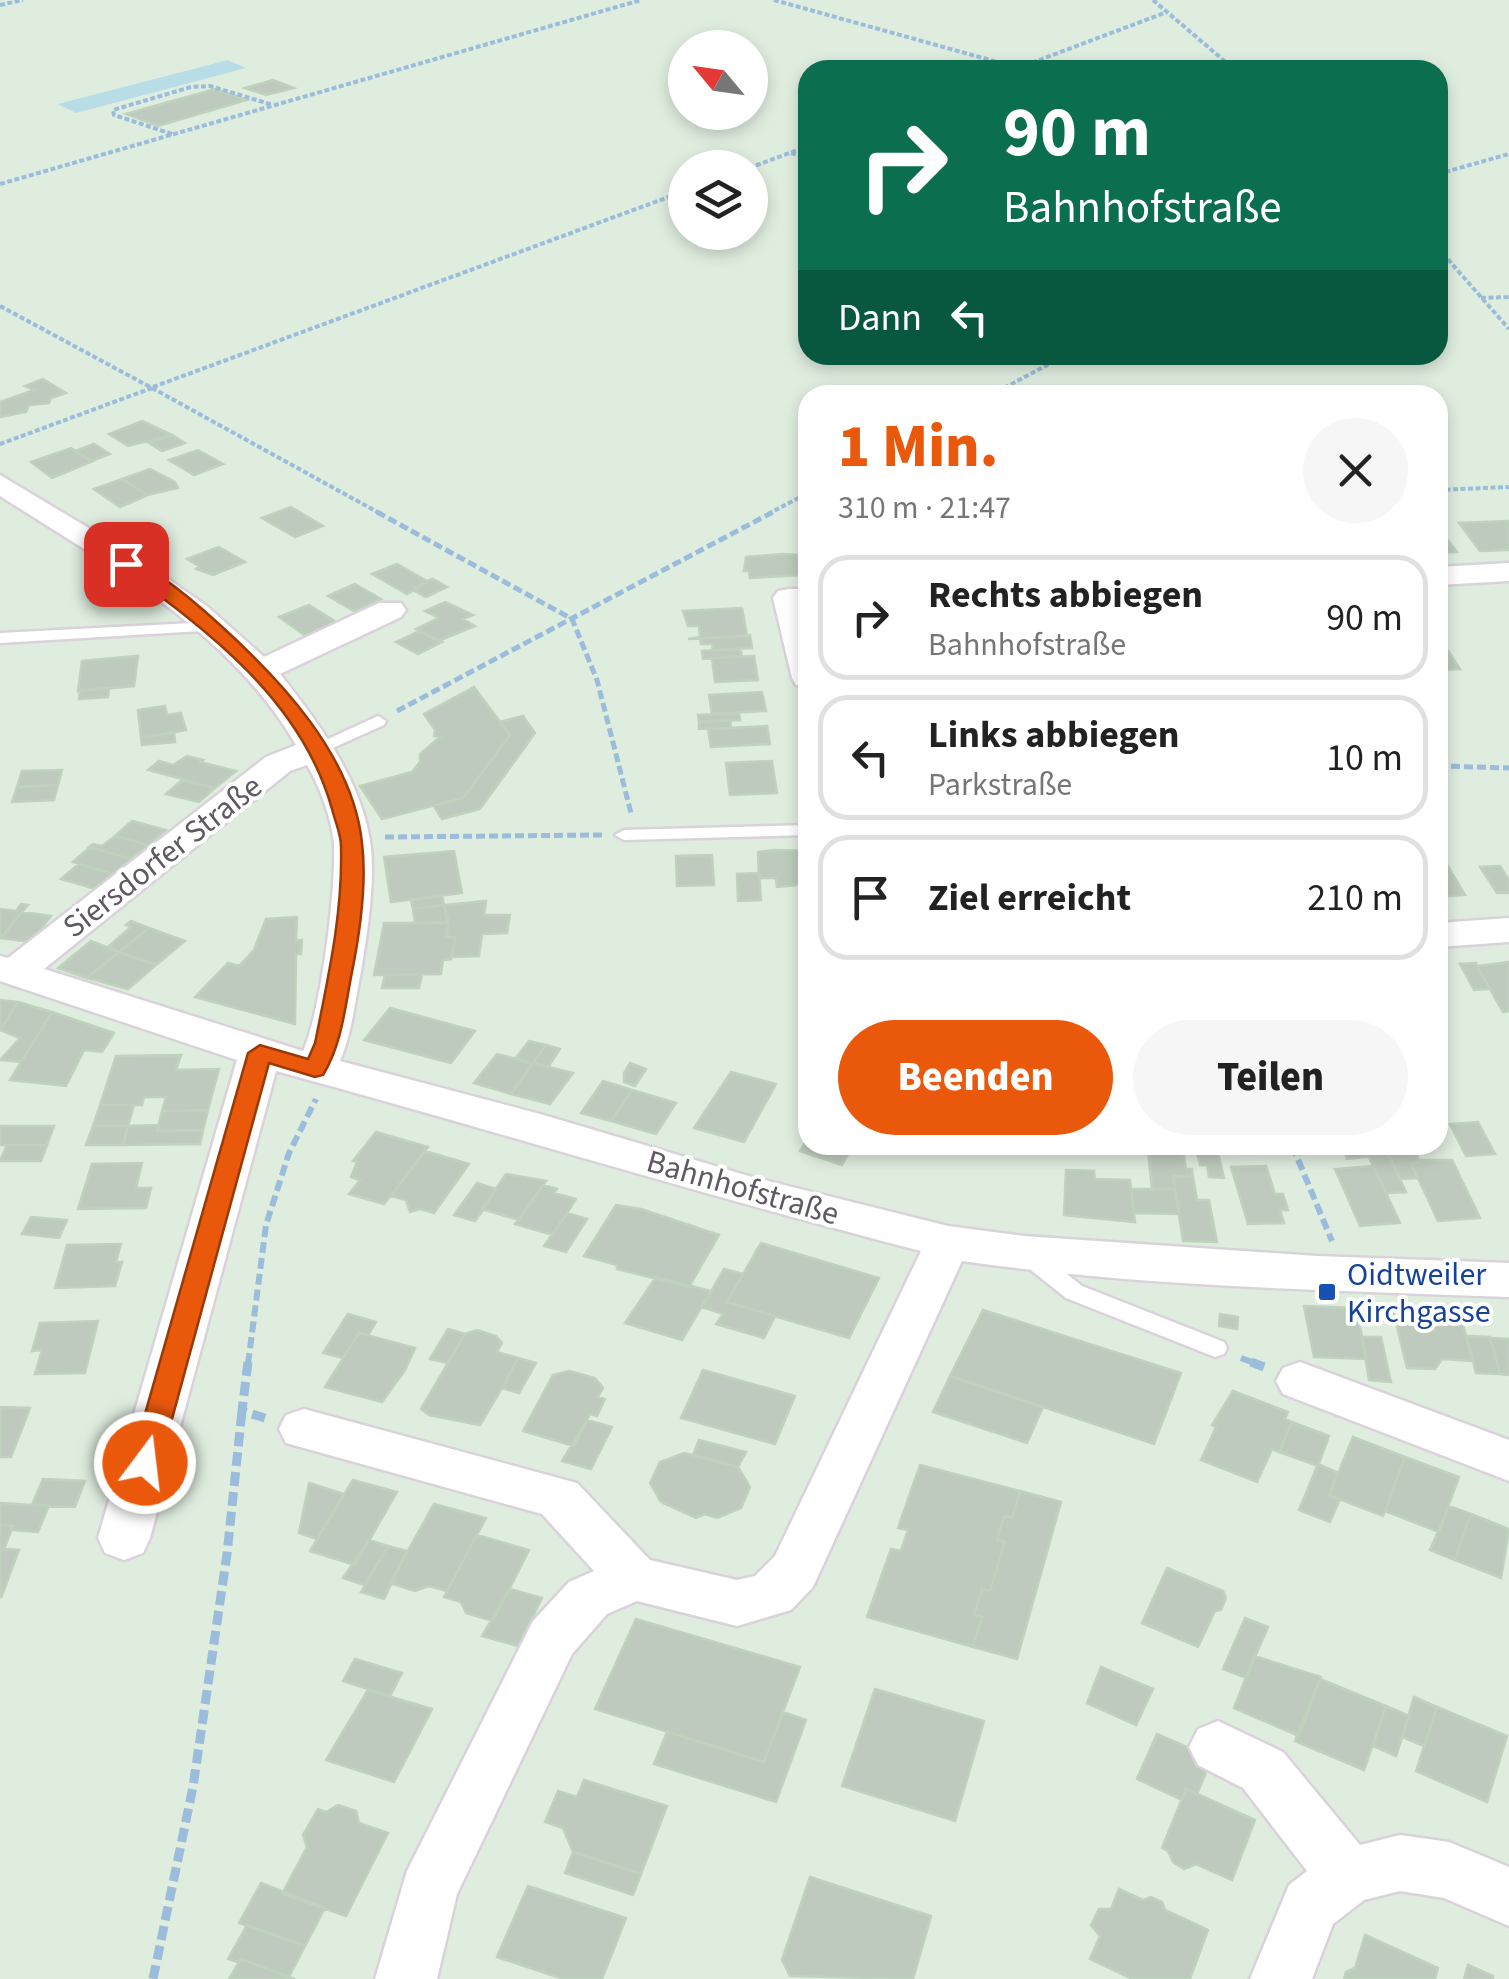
<!DOCTYPE html>
<html lang="de">
<meta charset="utf-8">
<style>
:root{--surface:#fff;--page:#f6f6f6;--text:#222;--muted:#767676;--line:#e0e0e0;--accent:#ea580c}
body{margin:0;font-family:"Source Sans 3",sans-serif;background:var(--page);color:var(--text);height:100vh;display:flex;flex-direction:column;font-size:38px;white-space:nowrap}
*{box-sizing:border-box;margin:0}
p{font-size:32px;color:var(--muted)}
.icon{flex:none;width:55px;height:55px;fill:none;stroke:currentColor;stroke-width:2;stroke-linecap:round;stroke-linejoin:round}
.map{position:relative;flex:1;overflow:hidden}
.sheet{position:absolute;left:798px;top:385px;width:650px;height:770px;display:flex;flex-direction:column;background:var(--surface);border-radius:30px;box-shadow:0 5px 15px #0003}
.sheet>*{flex:none}
.top-card{position:absolute;left:798px;top:60px;width:650px;height:305px;border-radius:30px;box-shadow:0 5px 15px #0003;background:#0b6e4f;color:#fff;overflow:hidden}
.needle{width:65px;rotate:299deg}
.buttons{position:absolute;left:668px;top:30px;display:grid;gap:20px}
.buttons a{display:grid;place-items:center;width:100px;height:100px;border-radius:50%;background:var(--surface);box-shadow:0 5px 15px #0003;font-size:50px}
.pin{position:absolute;display:grid;place-items:center;width:85px;height:85px;color:#fff;margin:-42px;border-radius:20px;box-shadow:0 5px 15px #0006}
.me{position:absolute;width:110px;margin:-55px;rotate:15deg;stroke-linejoin:round;filter:drop-shadow(0 0 8px #0008)}
.turn{display:flex;align-items:center;gap:35px;height:210px;padding:0 40px;font-size:45px}
.turn .icon{width:130px;height:130px;stroke-width:2.5}
.turn b{display:block;font-size:70px;line-height:85px}
.then{display:flex;align-items:center;height:95px;padding:0 40px;background:#0003;gap:20px;font-size:38px}
.round{display:grid;place-items:center;flex:none;width:105px;height:105px;border-radius:52px;background:var(--page)}
.overview{display:flex;align-items:center;justify-content:space-between;height:170px;padding:0 40px}
h1{font-size:60px;font-weight:800;line-height:75px;color:var(--accent)}
.primary-button{display:flex;gap:20px;margin-top:auto;padding:20px 40px}
.primary-button a{flex:1;height:115px;border-radius:60px;background:var(--accent);color:#fff;font-size:40px;font-weight:800;line-height:115px;text-align:center}
.primary-button a+a{background:var(--page);color:var(--text)}
ul{padding:0;list-style:none}
li{display:flex;align-items:center;gap:30px;height:125px;margin:0 20px 15px;padding:0 20px;border:5px solid var(--line);border-radius:30px}
li div{flex:1}
li b{display:block;font-size:38px}
li em{font-style:normal}
.map>svg:first-child{display:block}
.green{fill:#b8dde7}
.building{fill:#bfcabe;stroke:#bfd2bd;stroke-width:2.5}
.lines{fill:none;stroke-linecap:round;stroke-linejoin:round}
.service-casing{stroke:#dad2db;stroke-width:5}
.minor-casing{stroke:#dad2db;stroke-width:5}
.path-far3{stroke:#9bbcda;stroke-width:4;stroke-dasharray:5 2.5;stroke-linecap:butt}
.path-far2{stroke:#9bbcda;stroke-width:5;stroke-dasharray:9 4;stroke-linecap:butt}
.path-far1{stroke:#9bbcda;stroke-width:6;stroke-dasharray:11 5;stroke-linecap:butt}
.path{stroke:#9bbcda;stroke-width:9;stroke-dasharray:14 6;stroke-linecap:butt}
.service{fill:#fff;fill-rule:evenodd}
.minor{fill:#fff;fill-rule:evenodd}
.route{fill:#ea580c;stroke:#983908;stroke-width:2.5}
.transit-dot{fill:#1a4fb4;stroke:#fff;stroke-width:4}
.labels{text-anchor:middle;stroke-width:8;stroke-linejoin:round;paint-order:stroke}
.street-label{font-size:32px;fill:#605862;stroke:#fff}
.transit-label{font-size:32px;fill:#164399;stroke:#fff;text-anchor:start}
</style>
<div class="map">
<svg width="1509" height="1979" viewBox="0 0 1509 1979">
<rect width="100%" height="100%" fill="#dfeddf"/>
<path class="green" d="M228,60l18,8 -170,45 -18,-9z"/>
<path class="building" d="M273,80l21,8 -28,7 -21,-7z
M215,89l32,11 -89,26 -32,-12z
M43,379l23,14 -15,5 -2,5 -20,2 -3,7 -26,5v-15l34,-12 -9,-4z
M142,421l30,14 -44,11 -19,-12z
M172,435l13,8 -23,8 -13,-8z
M94,444l16,10 -19,7 -16,-10z
M71,448l22,13 -41,17 -21,-16z
M198,450l25,14 -29,11 -25,-15z
M150,469l25,13 3,6 -30,7 -26,-16z
M122,479l26,16 -28,12 -26,-18z
M291,507l32,19 -28,11 -33,-19z
M1509,521v29l-29,1 -21,-28z
M1438,530h2l17,22 -19,1z
M219,547l26,15 -32,13 -17,-6 3,-3 -12,-7z
M783,554l15,1 4,20 -52,3 -1,-7h-5l2,-14z
M397,564l30,17 6,-2 -26,15 -35,-20z
M433,579l14,8 -21,10 -11,-6 4,-2 -4,-2z
M355,584l26,15 -27,12 -26,-15z
M445,602l28,13 -10,4 12,7 -37,15 -22,-12 23,-11 -14,-7z
M309,605l29,18 -32,13 -27,-19z
M742,608l5,28 -59,3 12,-2 -1,-11h-11l-5,-15z
M420,631l22,11 -24,12 -22,-12z
M750,635l2,13 -39,2 -1,-6h-11l-1,-5z
M1438,646h7l15,23 -22,1z
M740,649l2,7 -39,3 -1,-8z
M138,656l-4,30 -56,5 4,-30z
M754,656l4,24 -43,2 -3,-24z
M474,687l36,48 -47,63 -81,21 -22,-33 52,-14 8,-10v-8l20,-17 -6,-1 1,-6 -11,-16z
M109,688l-1,9 -29,2 1,-9z
M762,692l4,19 -54,3 -3,-19z
M165,706l2,9 14,-2 5,17 -45,8 -3,-28z
M739,713l1,7 -41,2 -1,-7z
M523,716l12,17 -55,76 -38,10 -8,-13 29,-8 47,-63 -10,-13z
M730,720l1,8 -32,1v-7z
M767,726l3,18 -59,3 -3,-18z
M174,733l1,9 -33,3 -1,-7z
M187,756l16,4 -3,2 36,9 -21,17 -67,-18 11,-9 14,4z
M772,761l5,32 -47,2 -4,-32z
M62,770l-4,15 -41,2 5,-16z
M182,780l33,8 -16,14 -33,-8z
M58,785l-4,15 -42,2 5,-15z
M132,821l34,9 -18,15 -33,-9z
M115,836l33,9 -17,14 -42,-12 4,-3 9,2z
M90,847l41,12 -18,15 -40,-12z
M774,850l34,1v33l-31,3 -1,-9h-17l-1,-26z
M454,851l8,42 -71,9 -7,-45z
M712,855l2,30 -37,1 -1,-30z
M1438,863h8l19,32 -27,2z
M79,864l34,10 -17,15 -35,-10z
M1500,866l9,14v13h-12l-17,-26z
M759,873l2,27 -23,1 -1,-27z
M442,896l2,9 -31,4 -2,-9z
M486,901l-2,14h26l-3,18 -25,1 -3,22 -27,1 3,-20h-9l3,-14 -5,-18z
M21,904l7,1 -28,33v-29l16,2z
M444,905l3,17 -32,1 -2,-14z
M22,912l29,4 -20,26 -30,-4z
M297,917l-1,24 6,-1 -1,14h-5l-1,70 -100,-27 33,-34 11,3 15,-16 12,-31z
M131,921l18,7 -30,24 -11,-5 23,-20 -5,-2z
M384,923h65l-3,14h9l-4,22 -8,1 -2,14 -67,1z
M149,928l36,13 -29,24 -37,-13z
M91,941l28,11 -32,26 -29,-10z
M119,952l37,13 -28,24 -41,-11z
M1509,962v49l-6,1 -26,-46z
M1476,963l1,3 13,23 -16,1 -14,-26z
M385,975h37l-3,13h-37z
M0,1000l18,2 -18,28z
M18,1002l34,10 -31,50 -21,-2 20,-22 -20,-8z
M390,1008l85,23 -24,32 -87,-23z
M52,1012l62,21 -12,19 -18,-2 -18,36 -56,-6z
M529,1041l17,4 -13,18 -18,-4z
M546,1045l14,4 -12,18 -15,-4z
M497,1054l36,9 -22,31 -37,-11z
M181,1055l-5,15 43,-1 -11,41 -46,1 4,-14h-22l-2,8h-42l16,-49z
M533,1063l40,10 -23,31 -39,-10z
M630,1063l16,6 -11,17 -11,-4v-9z
M731,1072l45,12 -32,58 -50,-14z
M603,1081l29,9 -21,31 -30,-8z
M632,1090l44,13 -20,31 -45,-13z
M100,1105h34l-6,21h-35z
M208,1110l-5,20 -46,1 5,-20z
M1478,1122l17,32 -29,2 -16,-32z
M158,1125l-1,6 46,-1 -3,14 -77,1 5,-19z
M0,1126h54l-7,19h-47z
M93,1126h35l-5,19h-37z
M376,1132l52,15 -44,57 -35,-10 11,-14 -9,-3 6,-15 -4,-1z
M808,1138v7h45l-11,20 -42,-14z
M7,1145h40l-6,16h-41z
M1195,1145h21l8,33 -15,-1 -2,-12h-7z
M1342,1145h19l5,12 -19,2z
M1413,1145l7,18h-9l7,15 -18,1 -15,-32z
M1386,1150l14,29 6,13 -20,1 -20,-42z
M425,1151l44,13 -35,49 -14,-4 -10,3 -4,-12 -15,-4z
M1148,1151h35l3,18h6l1,8 -20,-1 2,13h-23z
M1420,1160h32l28,58 -42,3 -27,-58z
M142,1163l-6,25h15l-5,20 -68,1 14,-45z
M1266,1166l9,28h8l5,16h-8l4,13 -36,1 -17,-57z
M1373,1166l13,27 14,30 -40,3 -25,-57z
M1066,1170l28,1 1,8 35,1 5,42 -71,-7z
M506,1174l40,7 -27,39 -37,-11z
M1173,1176l20,1 4,23h12l8,42 -34,-1z
M477,1183l19,6 -13,21 -8,11 -21,-6z
M543,1185l14,4 -3,4 22,6 -23,36 -38,-11z
M1131,1189h44l4,25 -45,-1z
M616,1205l25,4 78,26 -30,52 -72,-18v-4l-33,-9z
M567,1213l20,6 -21,33 -22,-6z
M31,1217l36,3 -8,18 -37,-4z
M761,1243l118,35 -30,60 -122,-36z
M121,1244l-5,18h6l-7,24 -60,2 12,-43z
M724,1269l19,5 -16,28 48,14 -11,22 -48,-14 7,-10 -21,-7z
M656,1277l55,14 -29,49 -57,-17z
M1304,1306l52,2 11,51 -53,-2z
M983,1310l198,63 -27,71 -204,-68z
M1393,1310l67,2 12,49 -30,-2 -7,10 -28,-1z
M348,1314l28,8 -8,13 -9,-2 -16,25 -20,-5z
M1220,1314l18,3 -1,12 -18,-3z
M98,1321l-13,52 -50,1 7,-24 -10,1 8,-28z
M448,1329l17,5 -17,29 -18,-4z
M477,1330l19,6 6,7 -5,9 21,6 -16,30 -22,37 -51,-10 -8,-6 44,-75z
M359,1333l56,15 -10,22 -23,32 -57,-15z
M1467,1336l23,1 10,37 -24,-1z
M1362,1337h19l10,45 -22,-2z
M1490,1338l19,1v36l-9,-1z
M518,1358l18,5 -17,30 -17,-5z
M703,1370l92,26 -20,48 -94,-26z
M569,1371l26,7 8,10 -5,9 7,2 -8,17 -7,-2 -16,32 -51,-15 30,-56z
M950,1376l93,31 -16,36 -94,-31z
M1233,1391l55,21 -3,7 7,3 -13,30 -7,-3 -15,33 -56,-22 15,-33 -4,-2z
M0,1407l30,1 -19,49h-11z
M587,1420l25,7 -21,42 -29,-8z
M1292,1422l37,14 -11,30 -39,-14z
M1353,1437l52,20 -22,59 -54,-21z
M699,1440l47,12 -8,15 -45,-12z
M684,1453l54,14 12,20 -9,21 -24,10 -12,-4 -9,4 -35,-16 -11,-19 10,-21z
M1405,1457l54,20 -20,55 -54,-21z
M1318,1464l20,9 -9,22 11,4 -10,23 -31,-12z
M920,1465l100,26 -8,27 -8,-2 -7,24 8,2 -15,49 -8,-2 -8,26 8,2 -9,30 -106,-30 24,-68 10,2 7,-21 -10,-2z
M43,1479l42,2 -10,26 -43,-2z
M353,1480l44,12 -42,73 -45,-14z
M309,1483l35,11 -27,45 -18,-6z
M1020,1491l41,11 -44,157 -44,-12 9,-30 -8,-2 8,-26 8,2 15,-49 -8,-2 7,-24 8,2z
M0,1503l32,2h17l-11,27 -27,-2 2,-4 -13,-1z
M434,1504l52,14 -39,73 -18,-5 -14,5 -25,-8z
M1449,1506l22,8 -16,46 -25,-10z
M1471,1514l38,15 -8,49 -46,-18z
M0,1525l13,1 -9,23 15,1 -18,48z
M477,1535l52,15 -36,71 -27,-8 -5,-11 -17,-5z
M369,1540l19,6 -23,39 -22,-7z
M388,1546l19,5 -23,48 -23,-7z
M1167,1568l56,23 3,7 -5,12 -6,1 -17,36 -56,-24z
M510,1589l32,9 -24,48 -36,-10z
M1245,1618l23,9 -22,51 -23,-9z
M636,1619l164,48 -36,95 -169,-53z
M1254,1656l67,21 -22,59 -65,-28z
M355,1659l47,14 -12,23 -47,-15z
M1101,1667l52,22 -17,36 -49,-22z
M1320,1679l66,27 -22,64 -69,-29z
M875,1689l109,32 -29,100 -113,-35z
M368,1690l64,19 -38,73 -68,-22z
M1414,1697l23,10 -13,39 -22,-9z
M1386,1706l23,10 -13,40 -23,-10z
M1437,1707l70,29 -20,66 -71,-31z
M783,1712l23,8 -30,82 -122,-38 13,-32 97,30z
M1157,1734l55,24 -15,36 -11,-5 -4,11 -45,-21z
M584,1780l83,26 -26,68 -68,-22 -10,-24 -18,-6 13,-31 19,6z
M1186,1789l69,31 -23,60 -36,-16 -12,5 -11,-7 -5,-11 -6,-3z
M338,1805l18,6 3,12 29,10 -42,83 -64,-22 25,-47 -4,-12 15,-26 8,3z
M573,1852l68,22 -8,21 -68,-22z
M810,1877l121,39 -18,63 -123,-3 -8,-16z
M261,1883l64,25 -20,38 -66,-23z
M528,1886l98,32 -24,61h-39l-66,-22z
M1119,1889l24,11 8,-3 11,5 3,8 43,20 -18,49h-58l-42,-20 10,-23 -9,-11 8,-16h12z
M247,1925l58,21 -16,31 -48,-18 -3,3 -10,-3z
M1365,1935l73,33 -3,11h-91l2,-7 9,-4z
M241,1959l48,18 6,2h-66z
M1468,1965l25,11v3h-29z"/>
<g class="lines">
<defs>
<path id="service" d="M212,622l8,5 -2,3 -218,13v-10z
M378,716l8,5 -2,4 -65,29h-12l-3,-4z
M808,825v10l-184,5 -9,-5 9,-5z
M1030,1249l8,2 44,35 142,56 3,6 -3,6 -9,3 -149,-59 -44,-35 -4,-6 4,-6z"/>
<path id="minor" d="M0,475l137,82 71,50 56,50 115,-54h22l5,7 -5,7 -121,57c39,49 80,104 90,167 6,37 -3,94 -9,130 -6,30 -9,62 -21,90l200,53 212,63 196,49 76,10 293,20 192,7v34c-182,-7 -367,-10 -547,-36l-149,326 -22,23 -54,16 -100,-25 -30,13 -35,40 -115,240 -20,85h-62l32,-108 126,-250 36,-39 25,-11 -52,-57 -256,-71 -7,-14 7,-14 18,-6 273,74 73,77 87,20 18,-4 20,-20 146,-305c-216,-55 -431,-122 -645,-180l-126,467 -7,15 -19,7 -19,-7 -7,-15 139,-478 -237,-79v-25l8,2 258,-201 30,-12c-66,-114 -188,-180 -296,-249zM307,765c13,22 25,54 27,80 2,45 -13,166 -31,206l-259,-82 246,-198z
M1509,563v18l-71,4v-18z
M789,589h19v99l-12,-3 -4,-7 -19,-80 5,-7z
M1509,918v24l-71,5v-24z
M1300,1362l209,78v41l-226,-87 -7,-13 7,-13z
M1218,1721l65,31 77,93 40,-10 49,7 60,25v59l-65,-28 -44,-7 -36,9 -31,24 -21,55h-62l39,-94 18,-14 -64,-83 -45,-23 -9,-18 9,-18z"/>
</defs>
<use href="#service" class="service-casing"/>
<use href="#minor" class="minor-casing"/>
<path class="path-far3" d="M774,0l245,68
M1153,0l82,70
M0,5l23,-5
M1018,68l149,-56
M172,134l-58,-19 -1,-5 78,-23 19,-1 63,19
M791,153l17,5
M749,168l59,-22
M1438,174l71,-20
M0,184l641,-184
M1438,248l71,81
M1481,298l28,-1
M0,306l152,82 -152,56
M153,387l532,-196
M152,388l229,126
M991,395l75,-40
M1438,490l71,-3
M768,514l40,-21"/>
<path class="path-far2" d="M377,512l195,107 25,61 34,133
M397,711l376,-199
M1438,766l71,2
M385,837l217,-2"/>
<path class="path-far1" d="M1292,1145l40,96
M1241,1358l16,6
M248,1364l18,-139 23,-72 27,-54"/>
<path class="path" d="M248,1362l-6,49 23,7
M1251,1362l16,6
M153,1979l40,-192 34,-233 15,-143"/>
<use href="#service" class="service"/>
<use href="#minor" class="minor"/>
</g>
<path class="route" d="M126,558c28,9 71,46 93,66 62,56 134,132 143,219 5,41 -2,89 -10,129 -7,35 -10,72 -29,103l-8,2 -46,-14 -109,400 -5,8 -10,4 -10,-4 -4,-8 117,-410 12,-8 48,14 7,-16c13,-65 28,-130 26,-197 0,-12 -6,-25 -9,-37 -30,-108 -124,-179 -212,-242v-7z"/>
<rect class="transit-dot" x="1317" y="1282" width="20" height="20" rx="5"/>
<g class="labels">
<g class="street-label">
<text transform="translate(162 856) rotate(-38)" y="11">Siersdorfer Straße</text>
<text transform="translate(743 1187) rotate(16)" y="11">Bahnhofstraße</text>
</g>
<g class="transit-label">
<text x="1347" y="1285">Oidtweiler<tspan x="1347" dy="37">Kirchgasse</tspan></text>
</g>
</g>
</svg>
<div class="buttons">
<a><svg class="needle" viewBox="-14 -14 28 28"><path d="M0-13l5 13h-10z" fill="#e53935"/><path d="M0 13l5-13h-10z" fill="#767676"/></svg></a>
<a><svg class="icon" aria-label="layers" viewBox="0 0 24 24"><path d="M12 4l9 5-9 5-9-5zM3 14l9 5 9-5"/></svg></a>
</div>
<div class="pin" style="left:126px;top:564px;background:#d93025"><svg class="icon" aria-label="arrive" viewBox="0 0 24 24"><path d="M6 21V4h12l-3 4 3 4H6"/></svg></div>
<svg class="me" style="left:145px;top:1463px" viewBox="-20 -20 40 40"><circle r="17" fill="#ea580c" stroke="#fff" stroke-width="3"/><path d="M0-11L8 9 0 5-8 9z" fill="#fff"/></svg>
<div class="top-card">
<div class="turn"><svg class="icon" aria-label="right" viewBox="0 0 24 24"><path d="M7 20v-9h11M14 6l5 5-5 5"/></svg><div><b>90 m</b>Bahnhofstraße</div></div>
<div class="then">Dann<svg class="icon" aria-label="left" viewBox="0 0 24 24"><path d="M17 20v-9H6M10 6l-5 5 5 5"/></svg></div>
</div>
<section class="sheet">
<div class="overview"><div><h1>1 Min.</h1><p>310 m · 21:47</p></div><a class="round"><svg class="icon" aria-label="close" viewBox="0 0 24 24"><path d="M6 6l12 12M18 6L6 18"/></svg></a></div>
<ul>
<li><svg class="icon" aria-label="right" viewBox="0 0 24 24"><path d="M7 20v-9h11M14 6l5 5-5 5"/></svg><div><b>Rechts abbiegen</b><p>Bahnhofstraße</p></div><em>90 m</em></li>
<li><svg class="icon" aria-label="left" viewBox="0 0 24 24"><path d="M17 20v-9H6M10 6l-5 5 5 5"/></svg><div><b>Links abbiegen</b><p>Parkstraße</p></div><em>10 m</em></li>
<li><svg class="icon" aria-label="arrive" viewBox="0 0 24 24"><path d="M6 21V4h12l-3 4 3 4H6"/></svg><div><b>Ziel erreicht</b></div><em>210 m</em></li>
</ul>
<div class="primary-button"><a>Beenden</a><a>Teilen</a></div>
</section>
</div>
